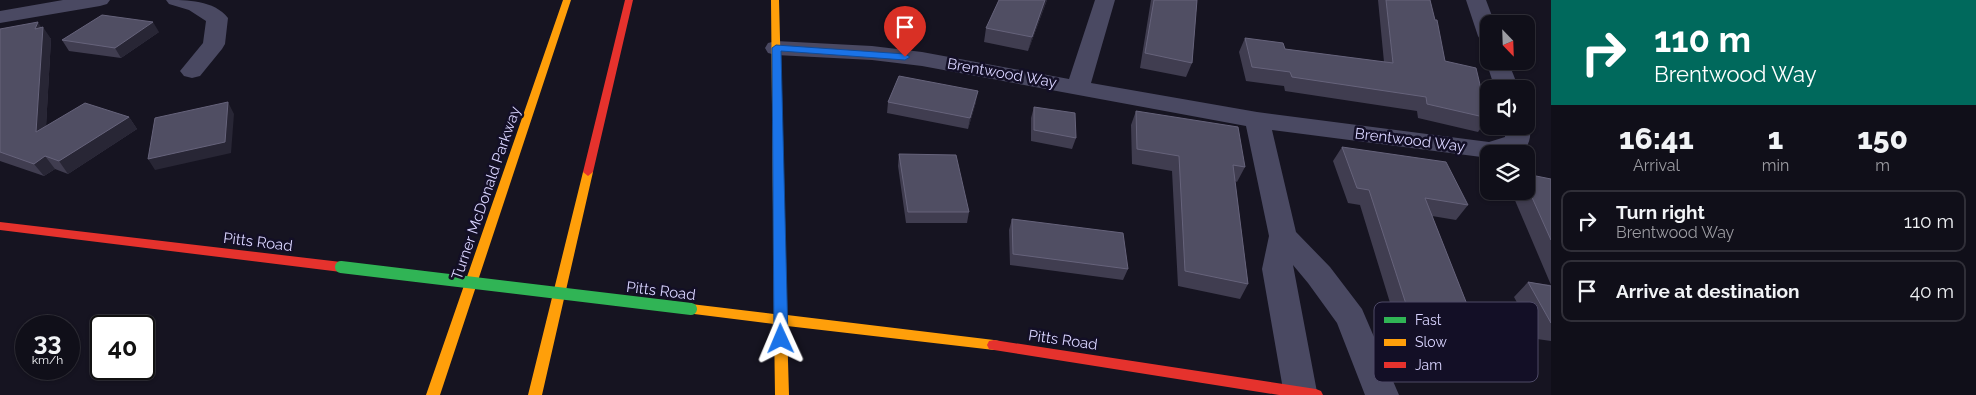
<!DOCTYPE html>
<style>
:root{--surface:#100f19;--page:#1e1d26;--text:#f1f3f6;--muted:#9c9ca2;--line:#302f38}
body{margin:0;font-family:Raleway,sans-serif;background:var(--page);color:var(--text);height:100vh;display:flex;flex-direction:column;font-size:19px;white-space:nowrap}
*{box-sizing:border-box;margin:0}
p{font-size:16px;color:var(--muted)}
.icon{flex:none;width:28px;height:28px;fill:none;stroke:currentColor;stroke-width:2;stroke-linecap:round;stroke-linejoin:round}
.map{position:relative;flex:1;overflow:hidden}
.drawer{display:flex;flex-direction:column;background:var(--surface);width:425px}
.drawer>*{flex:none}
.top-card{background:#00695c;color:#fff;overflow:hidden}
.needle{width:32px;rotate:157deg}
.buttons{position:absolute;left:1480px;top:15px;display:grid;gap:10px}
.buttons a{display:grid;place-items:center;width:55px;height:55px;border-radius:10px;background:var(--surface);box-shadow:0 1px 4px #0004,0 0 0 1px var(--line);font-size:25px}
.speed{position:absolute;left:15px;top:315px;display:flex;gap:10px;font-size:25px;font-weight:700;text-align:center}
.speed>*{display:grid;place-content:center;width:65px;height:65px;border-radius:50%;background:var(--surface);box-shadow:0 1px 4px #0004,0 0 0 1px var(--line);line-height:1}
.speed small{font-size:12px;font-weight:400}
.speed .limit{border:2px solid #111;border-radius:8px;background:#fff;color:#111}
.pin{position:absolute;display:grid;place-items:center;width:42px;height:42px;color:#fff;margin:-51px -21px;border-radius:50% 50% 50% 0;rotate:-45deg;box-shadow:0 0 5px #0007}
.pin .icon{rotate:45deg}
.me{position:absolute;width:55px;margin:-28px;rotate:359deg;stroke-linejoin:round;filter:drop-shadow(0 0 4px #0008)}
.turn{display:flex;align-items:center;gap:18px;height:105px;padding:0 20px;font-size:22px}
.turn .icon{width:65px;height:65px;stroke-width:2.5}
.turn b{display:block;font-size:35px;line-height:42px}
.eta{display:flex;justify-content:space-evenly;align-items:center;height:85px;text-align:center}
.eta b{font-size:30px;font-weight:800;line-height:35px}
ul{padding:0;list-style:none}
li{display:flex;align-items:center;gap:15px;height:62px;margin:0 10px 8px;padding:0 10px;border:2px solid var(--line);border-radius:10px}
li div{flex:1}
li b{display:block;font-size:19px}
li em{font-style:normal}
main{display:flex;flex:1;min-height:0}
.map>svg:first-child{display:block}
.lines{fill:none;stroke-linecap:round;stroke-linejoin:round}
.street{fill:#4a4962;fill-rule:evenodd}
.slow{fill:#ff9f0a;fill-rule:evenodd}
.jam{fill:#e5322d;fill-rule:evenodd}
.fast-bridge{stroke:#30b455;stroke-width:12}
.wall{fill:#403d50}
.shaded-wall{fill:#282635}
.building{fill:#504e63;stroke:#66637b}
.route{fill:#1a73e8;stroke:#114b97}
.labels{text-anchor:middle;stroke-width:5;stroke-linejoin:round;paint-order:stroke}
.street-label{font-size:15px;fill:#d9d4ff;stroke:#130f26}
.key{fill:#130f26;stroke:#4e4a67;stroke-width:1}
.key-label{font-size:14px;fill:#d9d4ff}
</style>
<main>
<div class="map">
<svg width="1551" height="395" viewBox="0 0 1551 395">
<rect width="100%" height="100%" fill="#161421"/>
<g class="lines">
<path class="street" d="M63,0h47l-3,4 -7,2 -100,17v-12z
M166,0c21,0 48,0 62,18l-3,26 -3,5 -22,27 -8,2 -8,-2 -4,-5 23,-28 3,-22 -17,-11 -20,-6z
M1095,0h20l-24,83 166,29 232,30 16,-5v-11h21l1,-5c5,8 4,19 -1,27l-20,6h-17v4l-217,-28 24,102 34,35 32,42 37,86h-34l-28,-72 -29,-40 -15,-18 24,127 -1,3h-32l-22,-126 7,-33 -23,-110 -324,-60 -50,-6 -96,-5 -8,-2 -3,-5 3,-5 8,-2 96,5 50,6 147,27z
M1466,0h20l9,24h-6v18l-8,-1 -3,-5z
M1489,56v5h19l11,28h-24l-9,-28z"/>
<path class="slow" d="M563,0h8l-131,395h-14z
M771,0h8l8,315 207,25 5,1 2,4 -2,4 -5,1 -207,-24 2,69h-14l-1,-71 -88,-11 -1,-4 1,-4 5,-1 83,10z
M588,168l5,4 -51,223h-14l55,-223z"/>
<path class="jam" d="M625,0h8l-40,172 -5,4 -5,-4z
M0,222l341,40 4,2 2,3 -2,3 -4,2 -341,-42z
M994,340l322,49 5,2 2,4h-44l-285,-45 -5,-1 -2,-4 2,-4z"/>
<path class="fast-bridge" d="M341,267l350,42"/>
</g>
<path class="wall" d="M1047,0l-19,51 -44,-9 2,-14z
M1151,0h46l-5,63 -6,14 -46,-9z
M1378,0h52l15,61 43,57 -10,14 -60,-14 -1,-7 -132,-20 -1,-5 -38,-5 -7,-29 6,-14 40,11 99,13z
M41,27l10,12 -5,87 83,-9 8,12 -69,45 -13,-5 -11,7 -44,-15v-132z
M159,32l-38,26 -52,-7 -7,-11z
M888,102h88l-8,27 -81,-16z
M1034,107l42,31 -4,11 -41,-8v-23z
M1136,111l109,56 -8,15 -2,-1 13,103 -8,15 -62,-13 -6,-115 -40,-7 -1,-39z
M1342,147l126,58 -12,15 -24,-4 40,101 -13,15 -64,-13 -35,-114 -12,-2 -15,-42z
M899,154l70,58 -2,11h-61l-8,-57z
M1526,174l25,5v162l-14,-2 -23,-42 14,-15 23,3 -40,-94h15z
M1012,219l116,50 -5,11 -113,-15 -1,-35z"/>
<path class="shaded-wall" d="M1045,0h2l-19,51 4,-14z
M38,22l5,8v-3l8,12 -6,106 -9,-13 -1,-103z
M153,22l6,10 -38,26 -6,-10z
M978,91l-2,11 -8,27 2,-11z
M228,102l6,12 -3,39 -76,17 -7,-11z
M129,117l8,12 -69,45 -9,-13z
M45,156l10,13 -11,7 -10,-12z"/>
<path class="building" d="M999,0h46l-13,37 -46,-9z
M1154,0h43l-5,63 -47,-10z
M1386,0h44l5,20h2l8,41 31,7 12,50 -61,-14 -1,-7 -134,-20 -2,-5 -38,-5 -7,-29 38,5 2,6 108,14z
M102,15l51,7 -38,26 -53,-8z
M38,22l-3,7 8,-2 -7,105 49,-29 44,14 -70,44 -14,-5 -11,8 -34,-12v-123z
M899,76l79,15 -8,27 -82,-16z
M228,102l-3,40 -77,17 7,-41z
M1034,107l41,6 1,25 -42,-8z
M1136,111l102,16 7,40 -12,-2 15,119 -63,-13 -6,-115 -42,-7z
M1342,147l104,15 22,43 -43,-7 47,119 -66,-13 -37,-114 -12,-2z
M899,154l57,1 13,57h-61z
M1526,174l25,5v61l-25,-56z
M1012,219l111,14 5,36 -115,-15z
M1528,282l23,4v37z"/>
<path class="route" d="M776,45l129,9 5,3 -5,3 -124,-9 7,288 -2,4 -5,1 -5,-1 -2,-4 -2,-291z"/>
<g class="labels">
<g class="street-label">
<text transform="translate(1002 73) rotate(10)" y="5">Brentwood Way</text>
<text transform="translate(1410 140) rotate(7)" y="5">Brentwood Way</text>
<text transform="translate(486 193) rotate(-71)" y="5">Turner McDonald Parkway</text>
<text transform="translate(258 242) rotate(7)" y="5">Pitts Road</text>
<text transform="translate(661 291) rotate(7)" y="5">Pitts Road</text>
<text transform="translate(1063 340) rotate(8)" y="5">Pitts Road</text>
</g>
</g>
<rect x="1374" y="302" width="164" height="80" rx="8" class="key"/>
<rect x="1384" y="317" width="22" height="6" fill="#30b455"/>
<rect x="1384" y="339" width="22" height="7" fill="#ff9f0a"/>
<rect x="1384" y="362" width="22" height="6" fill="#e5322d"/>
<g class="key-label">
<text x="1415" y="325">Fast</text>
<text x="1415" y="347">Slow</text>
<text x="1415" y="370">Jam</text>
</g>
</svg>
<div class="buttons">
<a><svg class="needle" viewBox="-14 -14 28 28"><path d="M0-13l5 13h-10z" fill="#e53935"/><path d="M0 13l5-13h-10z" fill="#9c9ca2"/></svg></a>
<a><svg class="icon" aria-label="sound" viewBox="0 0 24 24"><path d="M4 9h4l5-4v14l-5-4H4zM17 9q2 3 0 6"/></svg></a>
<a><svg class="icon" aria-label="layers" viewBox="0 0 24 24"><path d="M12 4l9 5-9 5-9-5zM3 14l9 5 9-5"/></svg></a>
</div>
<div class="speed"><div>33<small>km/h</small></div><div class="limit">40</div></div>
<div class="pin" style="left:905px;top:57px;background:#d93025"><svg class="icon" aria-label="arrive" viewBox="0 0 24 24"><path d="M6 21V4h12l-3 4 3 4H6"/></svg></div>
<svg class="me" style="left:781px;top:339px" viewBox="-20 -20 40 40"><path d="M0-17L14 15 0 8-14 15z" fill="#1a73e8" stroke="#fff" stroke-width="4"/></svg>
</div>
<section class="drawer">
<div class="top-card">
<div class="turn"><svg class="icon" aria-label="right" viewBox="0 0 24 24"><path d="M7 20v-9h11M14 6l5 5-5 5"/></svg><div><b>110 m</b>Brentwood Way</div></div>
</div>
<div class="eta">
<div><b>16:41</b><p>Arrival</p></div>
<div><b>1</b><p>min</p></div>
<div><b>150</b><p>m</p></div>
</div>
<ul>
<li><svg class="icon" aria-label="right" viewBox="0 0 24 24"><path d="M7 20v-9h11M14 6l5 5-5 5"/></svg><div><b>Turn right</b><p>Brentwood Way</p></div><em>110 m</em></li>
<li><svg class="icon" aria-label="arrive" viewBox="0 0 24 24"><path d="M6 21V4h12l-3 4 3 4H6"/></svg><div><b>Arrive at destination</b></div><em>40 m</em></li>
</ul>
</section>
</main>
